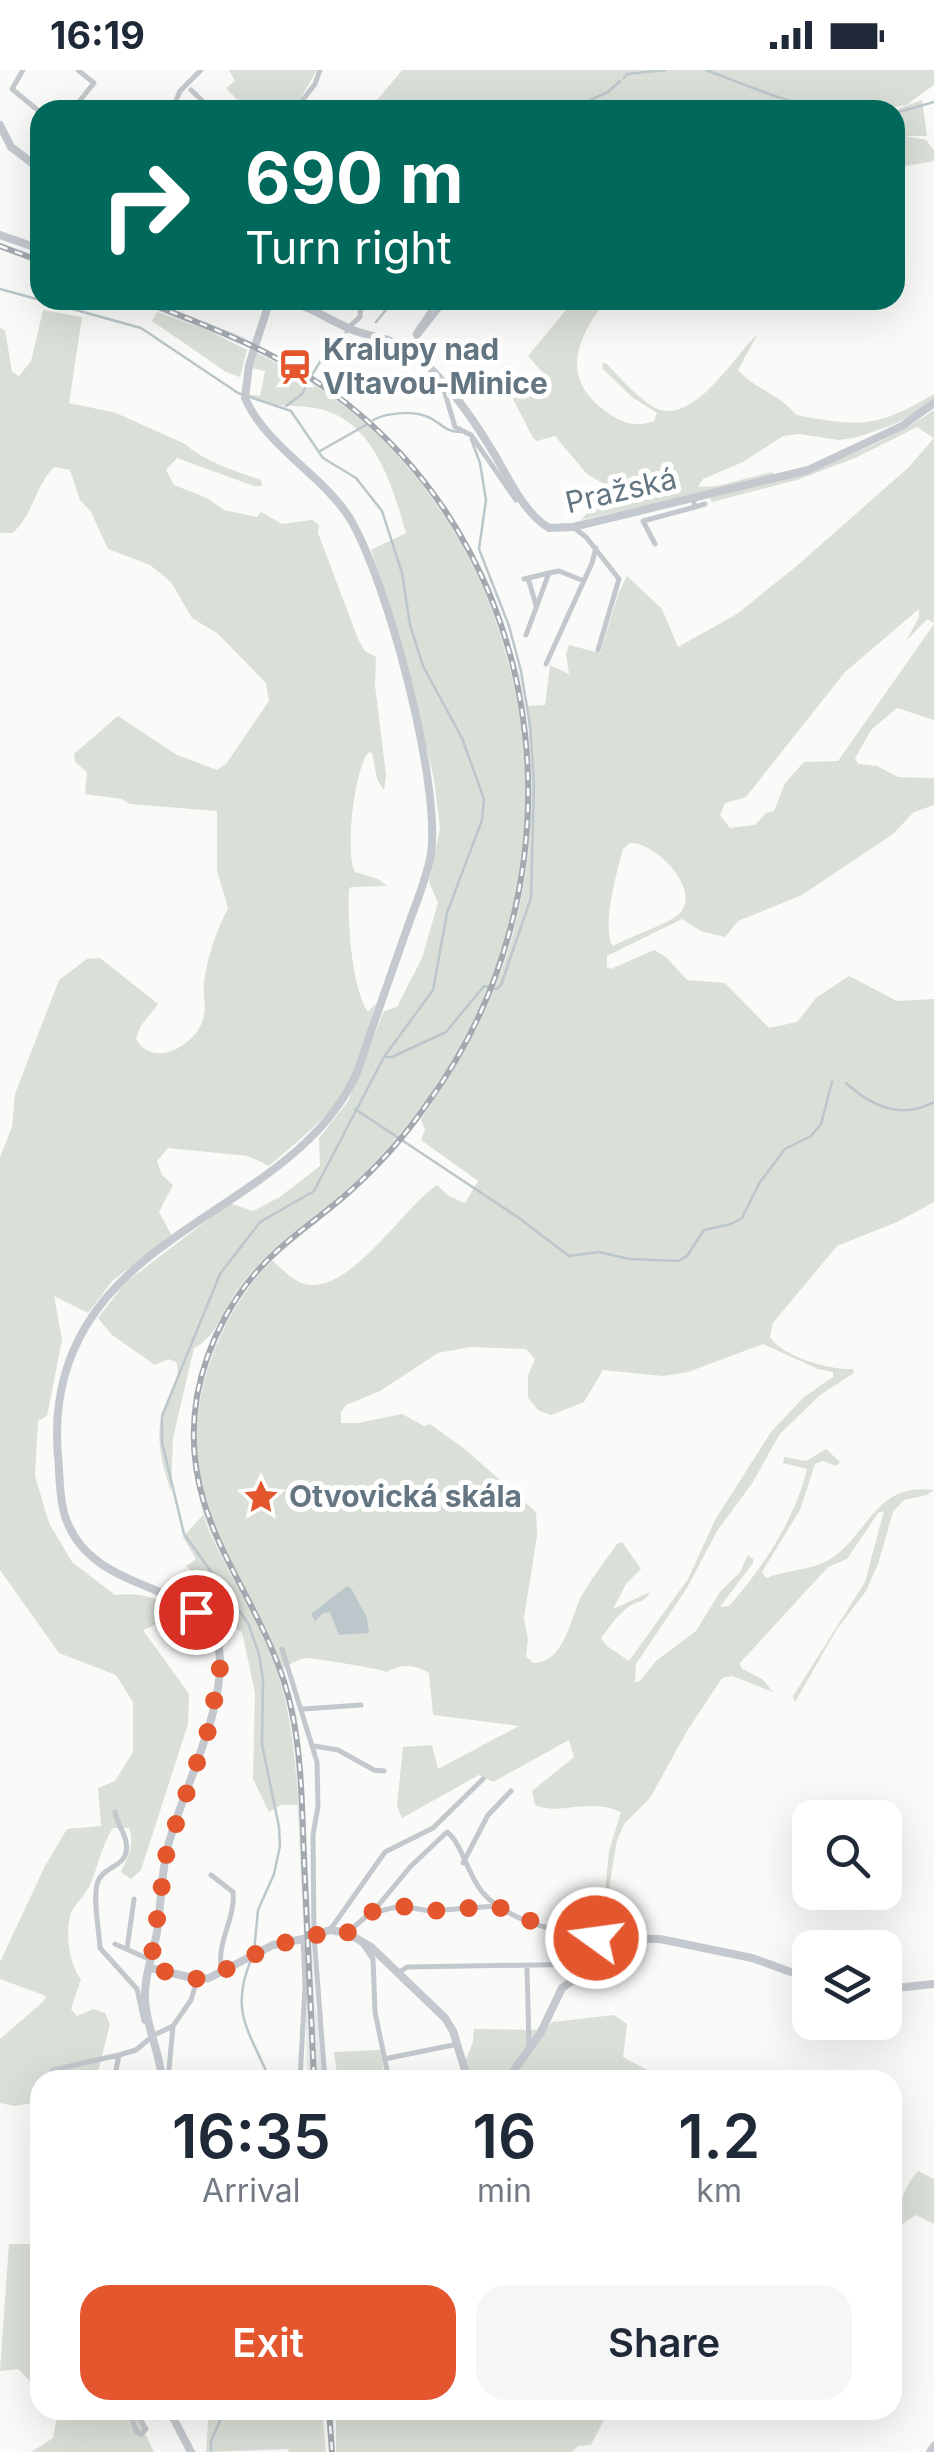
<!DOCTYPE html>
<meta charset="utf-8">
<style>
:root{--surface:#fff;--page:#f6f6f7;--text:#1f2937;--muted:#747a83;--accent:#e4572e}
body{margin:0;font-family:Inter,sans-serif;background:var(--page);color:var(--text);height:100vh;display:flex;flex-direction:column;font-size:38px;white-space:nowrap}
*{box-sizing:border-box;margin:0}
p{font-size:32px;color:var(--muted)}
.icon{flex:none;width:55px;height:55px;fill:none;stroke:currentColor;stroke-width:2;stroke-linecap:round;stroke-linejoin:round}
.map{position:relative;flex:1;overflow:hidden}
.sheet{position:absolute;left:30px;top:2000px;width:872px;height:350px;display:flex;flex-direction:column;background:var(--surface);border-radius:30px;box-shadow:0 10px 40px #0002}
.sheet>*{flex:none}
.hud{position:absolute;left:30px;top:30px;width:875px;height:210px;border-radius:30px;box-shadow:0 10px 40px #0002;background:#00695c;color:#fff;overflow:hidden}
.controls{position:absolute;left:792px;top:1730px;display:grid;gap:20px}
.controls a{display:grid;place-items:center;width:110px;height:110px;border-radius:20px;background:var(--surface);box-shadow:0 10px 40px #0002;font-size:50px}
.pin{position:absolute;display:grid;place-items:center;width:85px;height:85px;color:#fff;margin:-42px;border:5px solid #fff;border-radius:50%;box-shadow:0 2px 10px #0007}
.me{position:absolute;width:110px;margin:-55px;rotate:284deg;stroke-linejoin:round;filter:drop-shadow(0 0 8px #0008)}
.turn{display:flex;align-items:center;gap:35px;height:210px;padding:0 50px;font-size:45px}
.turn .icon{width:130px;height:130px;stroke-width:2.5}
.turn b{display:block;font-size:70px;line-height:85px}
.eta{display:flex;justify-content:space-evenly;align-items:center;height:170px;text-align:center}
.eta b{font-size:60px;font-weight:600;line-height:70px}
.cta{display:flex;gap:20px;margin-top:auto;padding:20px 50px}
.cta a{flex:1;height:115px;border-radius:30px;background:var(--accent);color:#fff;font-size:40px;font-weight:600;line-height:115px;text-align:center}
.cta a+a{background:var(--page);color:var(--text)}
.status{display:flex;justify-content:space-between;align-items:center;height:70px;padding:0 50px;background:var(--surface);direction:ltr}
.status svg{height:28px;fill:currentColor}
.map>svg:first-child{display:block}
.built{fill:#e8e9e9}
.green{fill:#dadfd7;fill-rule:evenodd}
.water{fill:#bbc7cb}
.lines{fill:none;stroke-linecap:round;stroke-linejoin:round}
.stream{stroke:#bbc7cb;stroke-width:2.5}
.street{stroke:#c3c8cc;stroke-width:5}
.secondary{stroke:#c3c9ce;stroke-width:8}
.rail-casing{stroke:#a2aab0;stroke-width:6}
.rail{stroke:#fff;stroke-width:2.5;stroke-dasharray:8;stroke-linecap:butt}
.route{stroke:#e4572e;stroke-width:18;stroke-dasharray:0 32.4}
.labels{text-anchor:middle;stroke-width:10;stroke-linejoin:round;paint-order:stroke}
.poi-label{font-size:30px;font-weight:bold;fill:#657683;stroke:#fff;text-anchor:start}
.street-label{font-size:30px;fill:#657683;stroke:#fff}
</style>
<div class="status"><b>16:19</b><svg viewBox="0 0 49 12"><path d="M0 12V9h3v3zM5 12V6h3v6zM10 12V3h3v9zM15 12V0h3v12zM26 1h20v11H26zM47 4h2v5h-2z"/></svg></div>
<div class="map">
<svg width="934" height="2382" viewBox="0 0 934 2382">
<rect width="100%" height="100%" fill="#fafaf8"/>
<path class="built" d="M131,230h18l90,35 40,21 72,47 53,50 48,61 39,73 30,91 11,80v59l-9,82 -26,85 -19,45 -38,64 -37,47 -50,53 -81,67 -27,32 -28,50 -19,107 4,34 12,43 61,117 22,73 6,59 12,231 14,74h-22l-3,-138 -9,-188 -5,-37 -8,-33 -32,-75 -30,-54 -17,-40 -12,-66 3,-53 17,-57 28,-51 28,-33 81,-67 86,-99 38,-64 19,-43 25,-84 9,-82 1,-58 -17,-102 -110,-199 -65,-58 -80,-50z"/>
<path class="green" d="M229,0h88l-21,36 -6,4h-43l-21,-22 9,-7z
M402,0h532v15l-28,20 -20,4 -192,1 -3,-3 1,3h-181l9,-8h-27l-8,8h-116z
M922,30l5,36h-22l21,4 8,10v11l-39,7v-58z
M574,230h27l3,3c-32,42 -42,80 7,112 14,9 27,12 43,6l3,-8 -25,-16 -29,-28 -1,-6 5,1c12,13 38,42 54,46 36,10 74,-55 96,-75l-19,35c16,19 42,24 58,45 64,12 81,13 138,-21v8l-39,22 -37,13 -19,3 -40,-6 -16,2 -40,26 -40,17 -5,8 19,-1 55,-14 4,4 -195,44 7,-8 36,-16 -37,-22 -32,-38 -18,5 -4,-3 -21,-41 10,-1 14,-8 -1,-11 8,-4 -15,-17z
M43,240l39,7 -13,86 47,10 69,31c20,18 50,27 76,36l1,6h-8l-77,-28 -11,12 8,15 33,13 17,12 33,7 4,-5 21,12 30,-4 7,5 -1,8 40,106 7,12 11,6 -1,28 11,90 -2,15 -7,-11 -5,-26 -3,-1c-15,15 -24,103 -14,120l23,7 9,7 -36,1 -2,3c-2,30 3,99 19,122l8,-9c-10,29 -16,64 -33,90 -19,29 -48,50 -74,73l-21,-10 -80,-8 -11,13 5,14 11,10 -14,27 13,24 -59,44 -25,33 -34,-17 8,44 -15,76 -9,5 -3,55 14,47 23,39 43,33c27,-3 44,3 67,18l-39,17 46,64 -1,30 -47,146 -10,9 -10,-7c7,-15 14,-28 8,-44h-16c-12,18 -14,37 -23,57 -5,10 -13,17 -18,26 -8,16 -3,55 9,68l-10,30 6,7 16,-7 12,4 5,11 -14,56h-56v22l-25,4 -15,-3v-64l44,-38 2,-5 -46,-17v-17l45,-96 22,-37 34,-3 -3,-38 17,-7 18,-29v-50l-17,-27 -57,-22 -59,-83v-413l12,-30 3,-33 44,-114 28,-21 13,-1 58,46 -18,23 -4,12c16,29 56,9 66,-17 6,-15 0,-25 2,-39 3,-26 12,-51 24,-75l-11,-37v-60l-87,-7 -9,-5 -36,-5 2,-22 -12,-10 -1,-8 44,-38 59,39 40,15 9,-6 43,-63 -3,-18 -49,-50 -25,-15 -21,-36 -21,-17 -42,-16 -17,-37 -11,-12 -10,-30 -16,-3c-19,19 -22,51 -42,66h-12v-205l5,2 7,42 7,4 12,-15z
M157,242l48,17 42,21 -7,27 -14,-5 -71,-49 -3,-2z
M257,283c30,16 62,33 90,55 193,157 233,448 103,657 -31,49 -69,94 -112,132 -19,17 -40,31 -59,48 -15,13 -29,28 -41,44 -15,22 -20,46 -44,59l-21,90 -2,54c-8,-25 -16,-53 -9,-78 5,-18 21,-34 14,-52l-8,-3 -13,6 -43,-30 -14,-17 27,-35 105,-80 23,8 27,-14 40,-31 -1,-28 29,-37 36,-90 13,-4 25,-49 16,-55 -9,-21 11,-54 -6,-49 -34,-142 -29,-87 35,-17c-14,-49 -33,-115 -91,-125 -23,-4 -48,1 -67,-14l12,2 5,-25 -13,-3z
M934,340v213l-7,-4 -21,22 13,-24v-8l-74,63 -99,125 -21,6 -5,12 10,13 25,-3 11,-12 8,-2 11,-28 19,-21 34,-1 96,-137v96l-37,-12 -26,22 -16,28 3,6 19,2 21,11 36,1v27l-20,7 -21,22 -91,61 -64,26 -13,16 -24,-6 -19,-12 -75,37v11l4,2 43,-19 12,7 21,23 38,3 44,45 28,-6 19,-24 33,-22 48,25 37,-2v203l-37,20 -60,24 -64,77 -3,14c13,20 59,33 83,32l1,4 -34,22 -41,40 -26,47 -36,49 -30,57 -51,76 -1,18 5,-1 16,-20 40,-30 24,-39 20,-20 8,-17 5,4v4l-33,44 9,-1c34,-38 66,-87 78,-137l-24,-6 1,-6 22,4 20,-12 14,13 -4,4 -13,-5 -8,3 -15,46 -38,62 4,6c19,-8 42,-7 61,-17 42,-24 46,-79 107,-71l-7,5 -23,5 -11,12 -15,52 -12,27 -29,38 -42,73 -2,-6 72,-114 19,-71 -6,2 -31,46 -19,8 -88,96 1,5 21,11 11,13 -41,-16 -10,2 -35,53 -37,67 -25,25 -8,17 -11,66 -1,26 -4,2 8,-83 12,-39c-33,-15 -60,4 -86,-7l-3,-14 42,-34 -5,-17 -76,42 -14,-7 -77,43 -5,-12 6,-59 29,-2 6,24 81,-43 -86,-11 -4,-42c-16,-9 -26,-9 -43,-1 -4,-3 -72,-14 -80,-14 -7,1 -16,6 -23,10 -17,-49 -47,-91 -67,-138 -41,-93 -11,-199 56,-270 11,10 23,24 39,25 44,2 94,-79 126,-100l12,11 16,7 13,-22 -57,-41 4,-10 -4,-11c94,-129 124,-256 105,-413l19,-1 5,-40 19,9 -3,-20 3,-9 31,8 19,-61 8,-16 35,33 16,38 59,-33 62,-50 110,-97 25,-29 -17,-11 -62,31 -58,22 -85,22 -2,-4c78,-22 156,-41 224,-88zM630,773c24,-2 75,48 48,72 -11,9 -49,22 -65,31 -12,-17 4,-75 10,-97zM763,1274l55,25 15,3v5l-29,20 -33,35 -56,88 -27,59 -59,82 -22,-15 -6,-8c9,-11 17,-25 29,-32 10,-6 14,-3 20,-14l-37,17 13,-25 15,-15 -19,-27 -5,2c-12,17 -26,35 -36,53 -11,23 -17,66 -48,66l-7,-7 2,-16 -4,-22 13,-82 -1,-24 -70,-62 -36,-26 -6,2 -22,-12 -44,9h-17v-11l5,-7 34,-14 58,-38 32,-6 56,2 9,10 -7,17v22l10,12 13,5 33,-13 19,-32 60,6 25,-4z
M203,1445c16,47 47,86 65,132 22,51 27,103 30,158h-17l-12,7 -16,-33 2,-86 -13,-61 -35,-17 -28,-21 6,-3 32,14 12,-1c-9,-15 -30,-24 -43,-38l10,-7 -13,-22z
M614,1945l13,9 -4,33 43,23h-224l19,-8 12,-30 1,-13 71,1 7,-8z
M380,1980l5,30h-47l-4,-28z
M918,2101l16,8v45l-18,-9 -21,14 -2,-4c5,-19 12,-40 25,-54z
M9,2174h31v147l-22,-22 -18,2z
M58,2340h62l16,4 18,38h-123l22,-14z
M209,2340h113l4,42h-37l-1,-3 -82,3z
M336,2340h273l-18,35 -13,1 -6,6h-236z"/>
<path class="water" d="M347,1516l4,2 16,30 2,15 -30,2 -9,-23 -7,1 -8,8 -4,-7z"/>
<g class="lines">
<path class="stream" d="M706,0c44,16 78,33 125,40
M624,8l3,-4 39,-4
M523,40h30
M569,40l39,-18 12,-11
M895,43l39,-11
M0,219l141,39 97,65 53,18 32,47 33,20 26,33 20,62 8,52 13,41 39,72 22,61 -2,21 -35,93 -14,77 -49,67 -70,134 -54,31 -40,52 -58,142v26l22,92 64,89 11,31 4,26 -1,64 17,83 1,19 -6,28 -16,36 -4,42
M376,252l18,-22
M311,306l24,-37 12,-7
M286,336l16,-12 6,-12
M373,350c15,-8 44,-10 59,-1 12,7 14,13 30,13
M320,381l46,-26
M386,987h6l54,-25 38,-46 13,3 4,-4 30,-87 3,-114 -4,-59 -9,-54 -12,-45 -30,-77 7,-49 -6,-37 -9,-24
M846,1013c25,23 55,37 88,19
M355,1039l164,109 50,38 30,-4 30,7 49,2 9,-5 17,-26 27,-6 11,-6 18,-36 25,-33 26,-13 10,-12 11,-42
M251,1890c-22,52 -1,72 19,120
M211,2382v-11l14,-31"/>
<path class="street" d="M23,0l-11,19 28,23
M78,0l16,13 -17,21 11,6
M191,20l21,20
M172,40l8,-19 21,-21
M295,40l20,-26 5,-14
M348,258l12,-11 1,-15 -3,-2
M417,267l29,-37
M419,272l-4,-8 23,-34
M442,313l13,44 16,8 45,65
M695,437l10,-3
M573,457l13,10 33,42 -21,71
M655,474l-12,-23 52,-14 -2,-9
M528,508l8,27
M524,509l25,-6
M526,565l23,-62 10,-2 25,10
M546,594l46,-101 4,-15
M282,1579l35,113 1,44 -5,29 1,101 11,144
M303,1639l58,-4
M314,1676l24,4 36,20 10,1
M115,1742c2,11 9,19 11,30 5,27 -23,21 -29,42 -4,18 2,45 3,64l37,41 7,32 5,3
M463,1793l25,-48 23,-24
M211,1805l22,17c3,27 -18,52 -11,78
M371,1843l30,-7 29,5 66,-5
M330,1860l55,-78 48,-24 50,-49
M347,1863l30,-26 33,-40 37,-35c15,11 21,44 36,61 32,36 95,40 139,52
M362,1873l11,16 2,53 14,68
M115,1874l36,16
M127,1879l7,-50
M527,1897l2,79
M398,1903l9,-6 188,-3
M384,1989l74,-15
M53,2000l66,-15
M114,2010l5,-25 17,-5 18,-15 19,-9
M168,2010l5,-54 18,-26 6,-20
M300,2010l5,-94 -2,-47
M129,2340l7,21 5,3 5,-5 -6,-10 1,-5 17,4 11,-7"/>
<path class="secondary" d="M0,55l11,22 29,22
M0,165l40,14
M267,230c42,3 44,11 79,27 17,9 35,9 52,17 34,16 72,70 92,103 16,25 32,65 59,81l24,-1 235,-57 94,-44 32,-23
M150,1898l47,11 12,-1 64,-33 35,-7 22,-8 17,3 24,14 74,71 8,13 15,49
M885,1919l49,-5
M162,2010c-2,-28 -16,-53 -17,-81 -1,-22 8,-45 12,-67 4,-27 4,-55 10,-82 14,-59 66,-152 50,-211 -15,-58 -127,-43 -152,-123 -6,-18 -5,-40 -7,-60 -4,-46 4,-90 28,-130 63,-107 222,-138 272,-256 16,-48 33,-96 50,-144 8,-23 19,-48 23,-72 10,-72 -44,-275 -82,-337 -29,-44 -83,-71 -104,-119l4,-33 21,-65
M507,2010l33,-46 22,-46 72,-49h26l92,19 58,21
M169,2340l22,42
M930,2382l4,-6"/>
<defs>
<path id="rail" d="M0,176l40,15
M140,230c73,28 144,54 206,103 213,169 238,487 81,701 -22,32 -48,61 -77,87 -23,21 -49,38 -73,60 -41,37 -70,90 -80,145 -22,132 71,198 95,316 10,48 10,98 12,147 3,74 7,147 10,221
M329,2340l3,42"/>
</defs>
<use href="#rail" class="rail-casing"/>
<use href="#rail" class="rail"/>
</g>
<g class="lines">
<path class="route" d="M196,1542l20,21 4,37 -11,58 -42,122 -17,118 48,11 11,-1 64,-33 35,-7 22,-8 17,3 24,-21 30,-6 29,5 66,-5 42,18 58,14"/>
</g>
<defs>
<symbol id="station-bare" viewBox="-9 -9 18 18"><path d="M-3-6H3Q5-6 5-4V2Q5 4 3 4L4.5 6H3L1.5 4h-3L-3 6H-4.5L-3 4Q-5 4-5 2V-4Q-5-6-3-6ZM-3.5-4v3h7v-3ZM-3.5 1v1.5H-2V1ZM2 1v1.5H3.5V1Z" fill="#e4572e" stroke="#fff" stroke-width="2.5" paint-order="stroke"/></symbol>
<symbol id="sight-bare" viewBox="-9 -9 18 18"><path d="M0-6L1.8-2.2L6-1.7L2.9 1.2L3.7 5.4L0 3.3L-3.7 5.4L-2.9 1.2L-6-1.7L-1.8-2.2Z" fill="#e4572e" stroke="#fff" stroke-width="2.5" paint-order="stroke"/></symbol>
</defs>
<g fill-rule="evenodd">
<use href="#station-bare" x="270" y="272" width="50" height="50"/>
<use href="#sight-bare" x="236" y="1402" width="50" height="50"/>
</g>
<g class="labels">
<g class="poi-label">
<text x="323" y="290">Kralupy nad<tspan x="323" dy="34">Vltavou-Minice</tspan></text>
<text x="289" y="1437">Otvovická skála</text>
</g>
<g class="street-label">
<text transform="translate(621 421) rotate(-13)" y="10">Pražská</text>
</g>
</g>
</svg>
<div class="controls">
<a><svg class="icon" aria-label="search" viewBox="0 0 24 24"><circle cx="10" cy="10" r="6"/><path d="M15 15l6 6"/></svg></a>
<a><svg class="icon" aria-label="layers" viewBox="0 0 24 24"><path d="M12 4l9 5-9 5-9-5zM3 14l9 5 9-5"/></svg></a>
</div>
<div class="pin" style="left:196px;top:1542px;background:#d93025"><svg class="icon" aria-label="arrive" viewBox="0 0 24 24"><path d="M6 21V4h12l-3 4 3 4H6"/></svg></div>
<svg class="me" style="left:596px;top:1868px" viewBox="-20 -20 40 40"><circle r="17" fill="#e4572e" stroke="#fff" stroke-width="3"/><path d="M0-11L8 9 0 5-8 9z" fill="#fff"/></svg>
<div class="hud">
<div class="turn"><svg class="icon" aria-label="right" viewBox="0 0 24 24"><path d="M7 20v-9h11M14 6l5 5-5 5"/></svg><div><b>690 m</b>Turn right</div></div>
</div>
<section class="sheet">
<div class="eta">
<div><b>16:35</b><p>Arrival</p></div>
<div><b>16</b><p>min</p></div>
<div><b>1.2</b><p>km</p></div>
</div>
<div class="cta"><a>Exit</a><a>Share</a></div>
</section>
</div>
